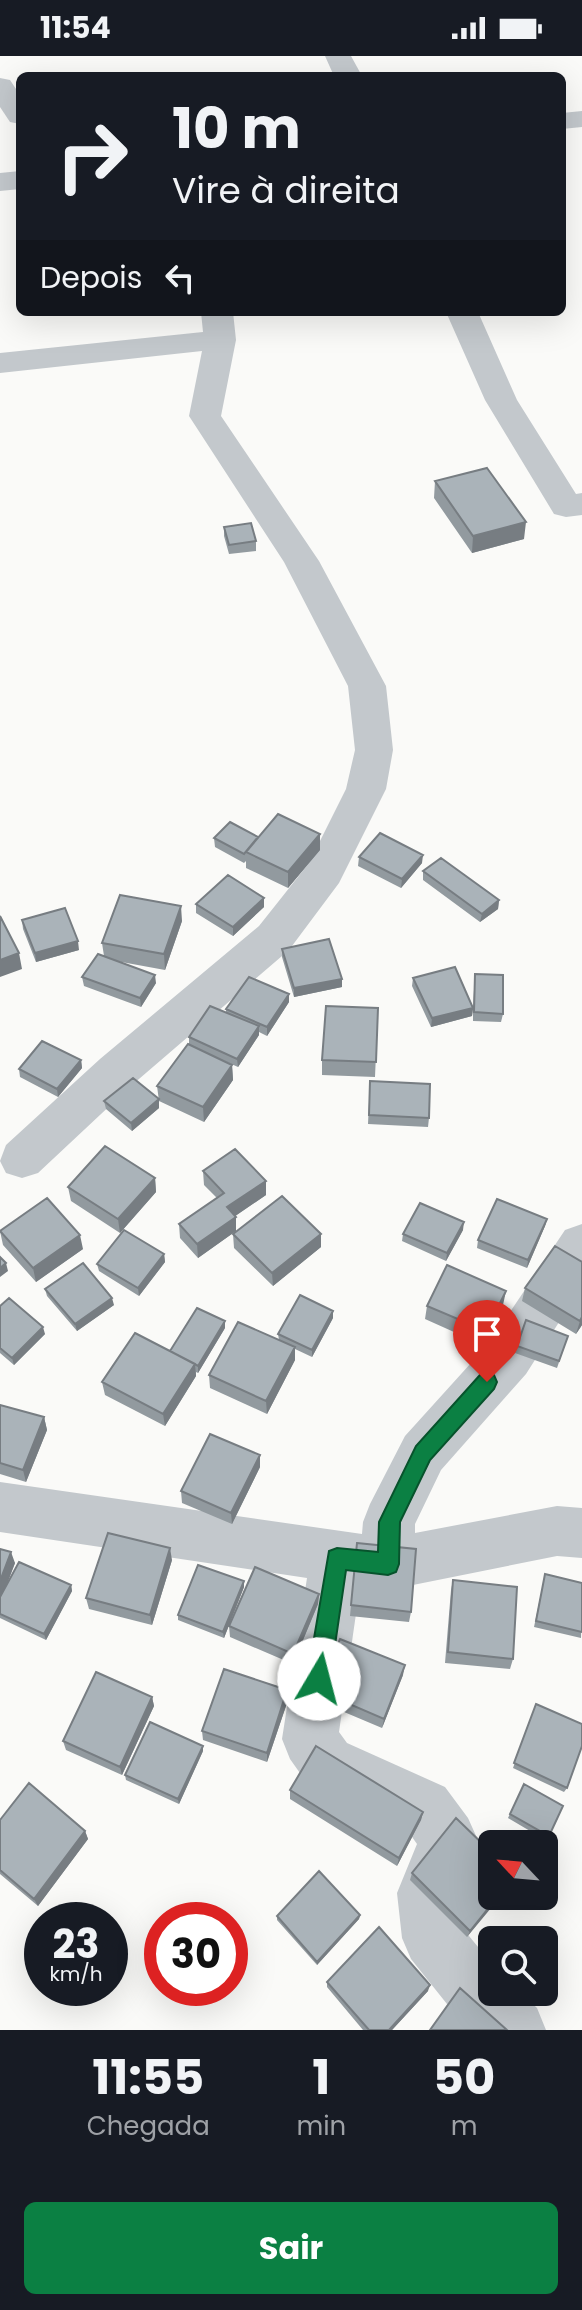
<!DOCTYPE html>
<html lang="pt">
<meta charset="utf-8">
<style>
:root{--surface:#171b24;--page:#20242c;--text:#f1f3f6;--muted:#9ea1a6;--accent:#0b8043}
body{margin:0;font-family:Poppins,sans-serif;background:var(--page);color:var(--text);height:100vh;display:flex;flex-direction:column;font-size:30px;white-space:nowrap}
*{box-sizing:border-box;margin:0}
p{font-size:26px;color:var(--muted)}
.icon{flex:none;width:44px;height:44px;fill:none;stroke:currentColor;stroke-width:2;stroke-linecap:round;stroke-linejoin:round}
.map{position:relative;height:1974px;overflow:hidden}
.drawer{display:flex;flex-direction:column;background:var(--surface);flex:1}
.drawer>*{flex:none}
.hud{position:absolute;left:16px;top:16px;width:550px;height:244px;border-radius:12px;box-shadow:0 8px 32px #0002;background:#171b24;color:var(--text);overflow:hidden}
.needle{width:52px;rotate:296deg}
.fabs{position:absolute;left:478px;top:1774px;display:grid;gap:16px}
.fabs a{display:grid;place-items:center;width:80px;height:80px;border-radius:12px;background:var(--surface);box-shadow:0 8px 32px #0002;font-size:40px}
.speed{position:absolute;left:24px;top:1846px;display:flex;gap:16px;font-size:40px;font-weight:700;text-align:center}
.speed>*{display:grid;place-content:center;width:104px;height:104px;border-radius:50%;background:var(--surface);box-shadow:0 8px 32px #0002;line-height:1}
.speed small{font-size:20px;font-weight:400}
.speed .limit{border:12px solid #d22;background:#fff;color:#111}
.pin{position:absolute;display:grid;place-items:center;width:68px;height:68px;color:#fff;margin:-82px -34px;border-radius:50% 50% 50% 0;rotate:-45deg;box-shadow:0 0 8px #0007}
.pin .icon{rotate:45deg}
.me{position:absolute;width:88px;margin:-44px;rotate:8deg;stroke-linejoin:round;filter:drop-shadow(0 0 6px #0008)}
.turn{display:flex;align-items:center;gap:28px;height:168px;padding:0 24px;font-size:36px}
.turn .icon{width:104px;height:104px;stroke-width:2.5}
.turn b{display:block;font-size:56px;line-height:68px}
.then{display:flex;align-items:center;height:76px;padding:0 24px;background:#0003;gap:16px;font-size:30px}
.eta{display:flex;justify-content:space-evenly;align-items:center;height:136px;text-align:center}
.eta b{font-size:48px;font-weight:700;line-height:56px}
.button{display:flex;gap:16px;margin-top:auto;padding:16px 24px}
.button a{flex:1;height:92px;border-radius:12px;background:var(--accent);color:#fff;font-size:32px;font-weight:700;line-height:92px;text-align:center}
.status{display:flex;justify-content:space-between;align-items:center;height:56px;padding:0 40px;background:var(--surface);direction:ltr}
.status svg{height:22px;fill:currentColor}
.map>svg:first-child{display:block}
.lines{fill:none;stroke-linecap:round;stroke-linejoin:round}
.minor{fill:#c3c8cc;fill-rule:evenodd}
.wall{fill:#929a9f}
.shaded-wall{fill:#777d82}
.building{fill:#aab3b9;stroke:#777d82;stroke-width:2}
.route{fill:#0b8043;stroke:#07532c;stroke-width:2}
</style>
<div class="status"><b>11:54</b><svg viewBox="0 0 49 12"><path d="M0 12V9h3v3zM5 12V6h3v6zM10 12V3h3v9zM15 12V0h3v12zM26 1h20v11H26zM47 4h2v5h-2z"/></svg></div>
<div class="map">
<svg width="582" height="1974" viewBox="0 0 582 1974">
<rect width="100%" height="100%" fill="#fafaf8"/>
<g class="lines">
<path class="minor" d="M325,0h26l11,20h-28z
M0,22l10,2 10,15v29l-10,-2 -10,-15z
M582,55v16l-20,2v-16z
M20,115v18l-20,2v-18z
M201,256h32l3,28 -15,76 98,145 67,125 7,64 -7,39 -47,94 -50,67 -157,135 -94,88 -16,5 -16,-5 -6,-12 6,-16 94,-86 159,-133 50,-63 37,-74 9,-39 -7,-64 -64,-124 -95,-146 13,-65 -202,22v-20l203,-21z
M446,256h32l39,88 59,94 6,-1v22l-16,2 -12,-3 -69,-114z
M582,1168v62l-56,88 -85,96 -26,54v9l142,-27 25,2v50l-25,-2 -169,34 -28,-4 -21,146 8,11 98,44 23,31 9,20 -22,55 5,32 32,39v28h28l17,16 9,22h-74l-25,-26 -36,-45 -9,-21 -5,-45 20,-49 -12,-17 -98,-44 -17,-24 -8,-20 25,-161 -307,-46v-50l362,52 1,-12 7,-18 35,-68 85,-94 75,-112z"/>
</g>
<path class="wall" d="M435,425l89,58 -52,14 -38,-55z
M224,471l32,14v10l-27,3 -5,-18z
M320,778v16l-32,38 -42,-20v-7l-2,2 -29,-16 -1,-9 44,-1z
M359,801l63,6 -21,25 -43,-22z
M423,815l76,29 -1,9 -18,13 -57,-42z
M264,842v9l-31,29 -37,-23v-9z
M22,864l57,30 -43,12 -13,-33z
M182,865l-17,49 -49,-9 40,22 -15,24 -57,-21 -2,-9 22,-21 -2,-13z
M282,893l60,30v8l-48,10 -12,-40z
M475,918l28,40 -2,8 -28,-1v-12l-1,7 -41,11 -19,-41 1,-8 60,29z
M289,946l-22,34 -8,-4v3l-21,32 -18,-8 12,6 1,15 -29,42 -45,-21 -2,-15 32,-41v-8l37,-24v-4z
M378,952l-3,69 -53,-2v-15z
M81,1004l1,8 -24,29 -38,-20 -1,-8z
M370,1025l59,37 -1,9 -60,-3z
M159,1043v9l-27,23 -26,-22 -2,-8z
M203,1115l63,24 -31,21 1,15 -38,27 -18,-20 -1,-14 38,-26 -13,-13z
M155,1122l1,14 -36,41 -49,-32 -3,-14z
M547,1163l-2,7 -18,42 -50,-20 1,-8z
M463,1174l-17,31 -44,-20 1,-7z
M0,1175l83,18 -47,33 -33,-37z
M233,1178h88v13l-48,39 -39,-38z
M164,1198l1,8 -26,34 -40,-25 -2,-7z
M582,1206v63l-6,9 -54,-33 3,-13z
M45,1233l69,16 -37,26 -30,-35z
M503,1249l-20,40 -58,-26 2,-13z
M0,1250l45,28 -31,31 -14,-12z
M333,1262l-21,39 -17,-8v11l-28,54 -57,-26 -1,-13 70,-35 -1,-6z
M225,1272l-27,45 -2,-1v4l-31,50 -60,-31 -3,-13 68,-31z
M568,1280l-11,32 -42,-15 2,-7z
M0,1349l44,12 3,13 -21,52 -26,-8z
M260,1399v12l-28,57 -50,-21 -1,-12z
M357,1487l54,69 -2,10 -59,-6z
M0,1493l15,14 -8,20 64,2 1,6 -26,49 -46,-22z
M172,1504l-20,65 -63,-16 -3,-11z
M545,1518l37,9 -1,55 -47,-11z
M453,1524l60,79 -3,10 -65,-6 6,-73z
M244,1525v6l-20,51 -46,-18v-5z
M319,1538l-1,10 -25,60 -63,-27 -1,-11z
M403,1619l-21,53 -64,-27 1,-10z
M152,1641l2,9 -32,69 -56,-25 -3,-9z
M288,1644l-21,62 -64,-22 -1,-9z
M536,1648l31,84 -3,4 -51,-24z
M203,1695l-24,53 -53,-24 -1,-5z
M524,1728l39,22 -16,35 -39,-23z
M290,1734l133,22 -2,8 -24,46 -107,-67z
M0,1764l85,11 3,8 -50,67 -38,-32z
M412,1817l80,23 -25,41 -57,-57z
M360,1859l-1,4 -42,46 -40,-45v-4z
M327,1926l101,9 -36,39h-29l-36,-43z"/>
<path class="shaded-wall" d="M526,466l-2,17 -52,14 1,-17z
M320,778v16l-32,38v-16z
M423,799l-1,8 -21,25 1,-9z
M264,842v9l-31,29v-9z
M499,844l-1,9 -18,13 2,-8z
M181,850l1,15 -17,49 -1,-16z
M78,885l1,9 -43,12 -1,-9z
M19,897l3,16 -22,8v-17z
M155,919l1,8 -15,24 -1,-9z
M342,923v8l-48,10v-9z
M289,938v8l-22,34v-9z
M473,952l-1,8 -41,11 1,-9z
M259,970v9l-21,32 -1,-8z
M81,1004l1,8 -24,29 -1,-8z
M232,1009l1,15 -29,42 -1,-15z
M159,1043v9l-27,23 -1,-8z
M155,1122l1,14 -36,41 -2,-14z
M266,1125v14l-38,26 -1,-14z
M236,1161v14l-38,27 -1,-14z
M547,1163l-2,7 -18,42 1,-8z
M464,1166l-1,8 -17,31 1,-8z
M321,1178v13l-48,39 -1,-13z
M80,1179l3,14 -47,33 -3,-14z
M164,1198l1,8 -26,34 -1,-8z
M6,1207l2,8 -8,6v-9z
M506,1235l-3,14 -20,40 3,-14z
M112,1242l2,7 -37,26 -2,-7z
M333,1255v7l-21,39v-7z
M582,1261v8l-6,9 4,-13z
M225,1265v7l-27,45v-7z
M43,1271l2,7 -31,31 -2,-7z
M295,1291v13l-28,54 -1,-13z
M195,1308l1,12 -31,50 -2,-12z
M44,1361l3,13 -21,52 -3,-12z
M260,1399v12l-28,57 -1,-11z
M170,1492l2,12 -20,65 -2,-10z
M11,1496l4,11 -15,40v-22z
M244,1525v6l-20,51 -1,-6z
M71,1529l1,6 -26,49 -2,-6z
M319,1538l-1,10 -25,60v-10z
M405,1609l-2,10 -21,53 2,-9z
M287,1634l1,10 -21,62v-9z
M152,1641l2,9 -32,69 -2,-8z
M203,1690v5l-24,53 -1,-5z
M423,1756l-2,8 -24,46 2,-8z
M85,1775l3,8 -50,67 -4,-7z
M498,1840h3l-34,41 3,-6z
M360,1859l-1,4 -42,46v-3z
M430,1929l-2,6 -36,39h-3z"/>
<path class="building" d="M487,412l39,54 -53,14 -38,-55z
M251,467l5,18 -27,4 -5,-18z
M278,758l42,20 -32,38 -42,-20z
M230,766l28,15 -14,17 -30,-16z
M380,777l43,22 -21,24 -43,-22z
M441,802l58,42 -17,14 -59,-43z
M228,819l36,23 -31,29 -37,-23z
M120,839l61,11 -17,48 -62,-11z
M65,852l13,33 -43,12 -13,-33z
M0,860l19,37 -19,7z
M329,883l13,40 -48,9 -12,-39z
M98,898l57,21 -15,23 -58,-21z
M455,911l18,41 -41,10 -19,-40z
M475,918l28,1v39l-29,-2z
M249,921l40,17 -22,33 -41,-18z
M210,950l49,20 -22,33 -48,-22z
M326,950l52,2 -2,54 -54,-2z
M42,985l39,19 -24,29 -38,-20z
M188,988l44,21 -29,42 -46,-21z
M133,1022l26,21 -28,24 -27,-22z
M370,1025l60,3 -1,34 -60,-3z
M105,1090l50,32 -37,41 -50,-32z
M235,1093l31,32 -39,26 9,10 -39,27 -18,-20 45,-31 -21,-22z
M282,1140l39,38 -49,39 -39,-39z
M47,1142l33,37 -47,33 -33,-37z
M497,1143l50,20 -19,41 -50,-20z
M420,1147l44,19 -17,31 -44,-19z
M124,1174l40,24 -26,34 -41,-24z
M555,1190l27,16v55l-2,4 -55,-33z
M0,1201l6,6 -6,5z
M83,1207l29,35 -37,26 -30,-35z
M447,1209l59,26 -20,40 -59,-25z
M300,1239l33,16 -21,39 -34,-16z
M9,1242l34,29 -31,31 -12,-10v-42z
M197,1252l28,13 -27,45 -28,-15z
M526,1264l42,16 -9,25 -42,-15z
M238,1266l57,25 -29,54 -57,-26z
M135,1277l60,31 -32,50 -61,-32z
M0,1349l44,12 -21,53 -23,-7z
M210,1378l50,21 -29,58 -50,-22z
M108,1477l62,15 -20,67 -64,-17z
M357,1487l59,6 -5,63 -60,-7z
M0,1493l11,3 -11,29z
M19,1506l52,23 -27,49 -44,-20v-17z
M198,1509l46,16 -21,51 -45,-17z
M255,1511l64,27 -26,60 -64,-28z
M545,1518l37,9v49l-46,-11z
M453,1524l64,7 -4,72 -65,-7z
M340,1583l65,26 -21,54 -65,-28z
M224,1613l63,21 -20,63 -65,-22z
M96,1616l56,25 -32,70 -57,-26z
M536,1648l46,20v22l-15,42 -53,-25z
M150,1666l53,24 -25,53 -53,-24z
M316,1690l107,66 -24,46 -109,-68z
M29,1727l56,48 -51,68 -34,-29v-50z
M524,1728l39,22 -14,30 -39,-22z
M456,1762l36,35v43h6l-28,35 -58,-58z
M319,1815l41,44 -43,47 -40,-46z
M379,1871l51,58 -41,45h-20l-42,-48z
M460,1932l47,42h-77z"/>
<path class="route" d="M487,1317l7,2 3,7 -3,7 -64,71 -30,62 -1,42 -3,8 -8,3 -42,-5 -16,109 -3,8 -8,3 -8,-3 -4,-8 22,-128 8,-3 41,4 1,-30 37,-76 64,-71z"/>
</svg>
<div class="fabs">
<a><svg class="needle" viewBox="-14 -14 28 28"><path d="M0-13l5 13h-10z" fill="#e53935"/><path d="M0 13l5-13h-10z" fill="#9ea1a6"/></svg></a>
<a><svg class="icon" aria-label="search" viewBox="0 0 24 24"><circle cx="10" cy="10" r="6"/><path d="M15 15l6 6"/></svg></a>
</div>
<div class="speed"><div>23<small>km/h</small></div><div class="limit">30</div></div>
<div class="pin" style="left:487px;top:1326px;background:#d93025"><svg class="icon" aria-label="arrive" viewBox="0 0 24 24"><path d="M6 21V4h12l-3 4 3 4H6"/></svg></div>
<svg class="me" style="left:319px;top:1623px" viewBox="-20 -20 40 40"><circle r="19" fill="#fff"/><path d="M0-13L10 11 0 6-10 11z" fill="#0b8043"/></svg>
<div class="hud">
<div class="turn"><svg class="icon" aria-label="right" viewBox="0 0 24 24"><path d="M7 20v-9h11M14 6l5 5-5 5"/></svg><div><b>10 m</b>Vire à direita</div></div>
<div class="then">Depois<svg class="icon" aria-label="left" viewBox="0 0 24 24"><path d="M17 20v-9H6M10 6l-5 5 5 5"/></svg></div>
</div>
</div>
<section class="drawer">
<div class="eta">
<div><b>11:55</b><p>Chegada</p></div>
<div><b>1</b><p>min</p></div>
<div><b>50</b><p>m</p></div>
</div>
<div class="button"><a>Sair</a></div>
</section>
